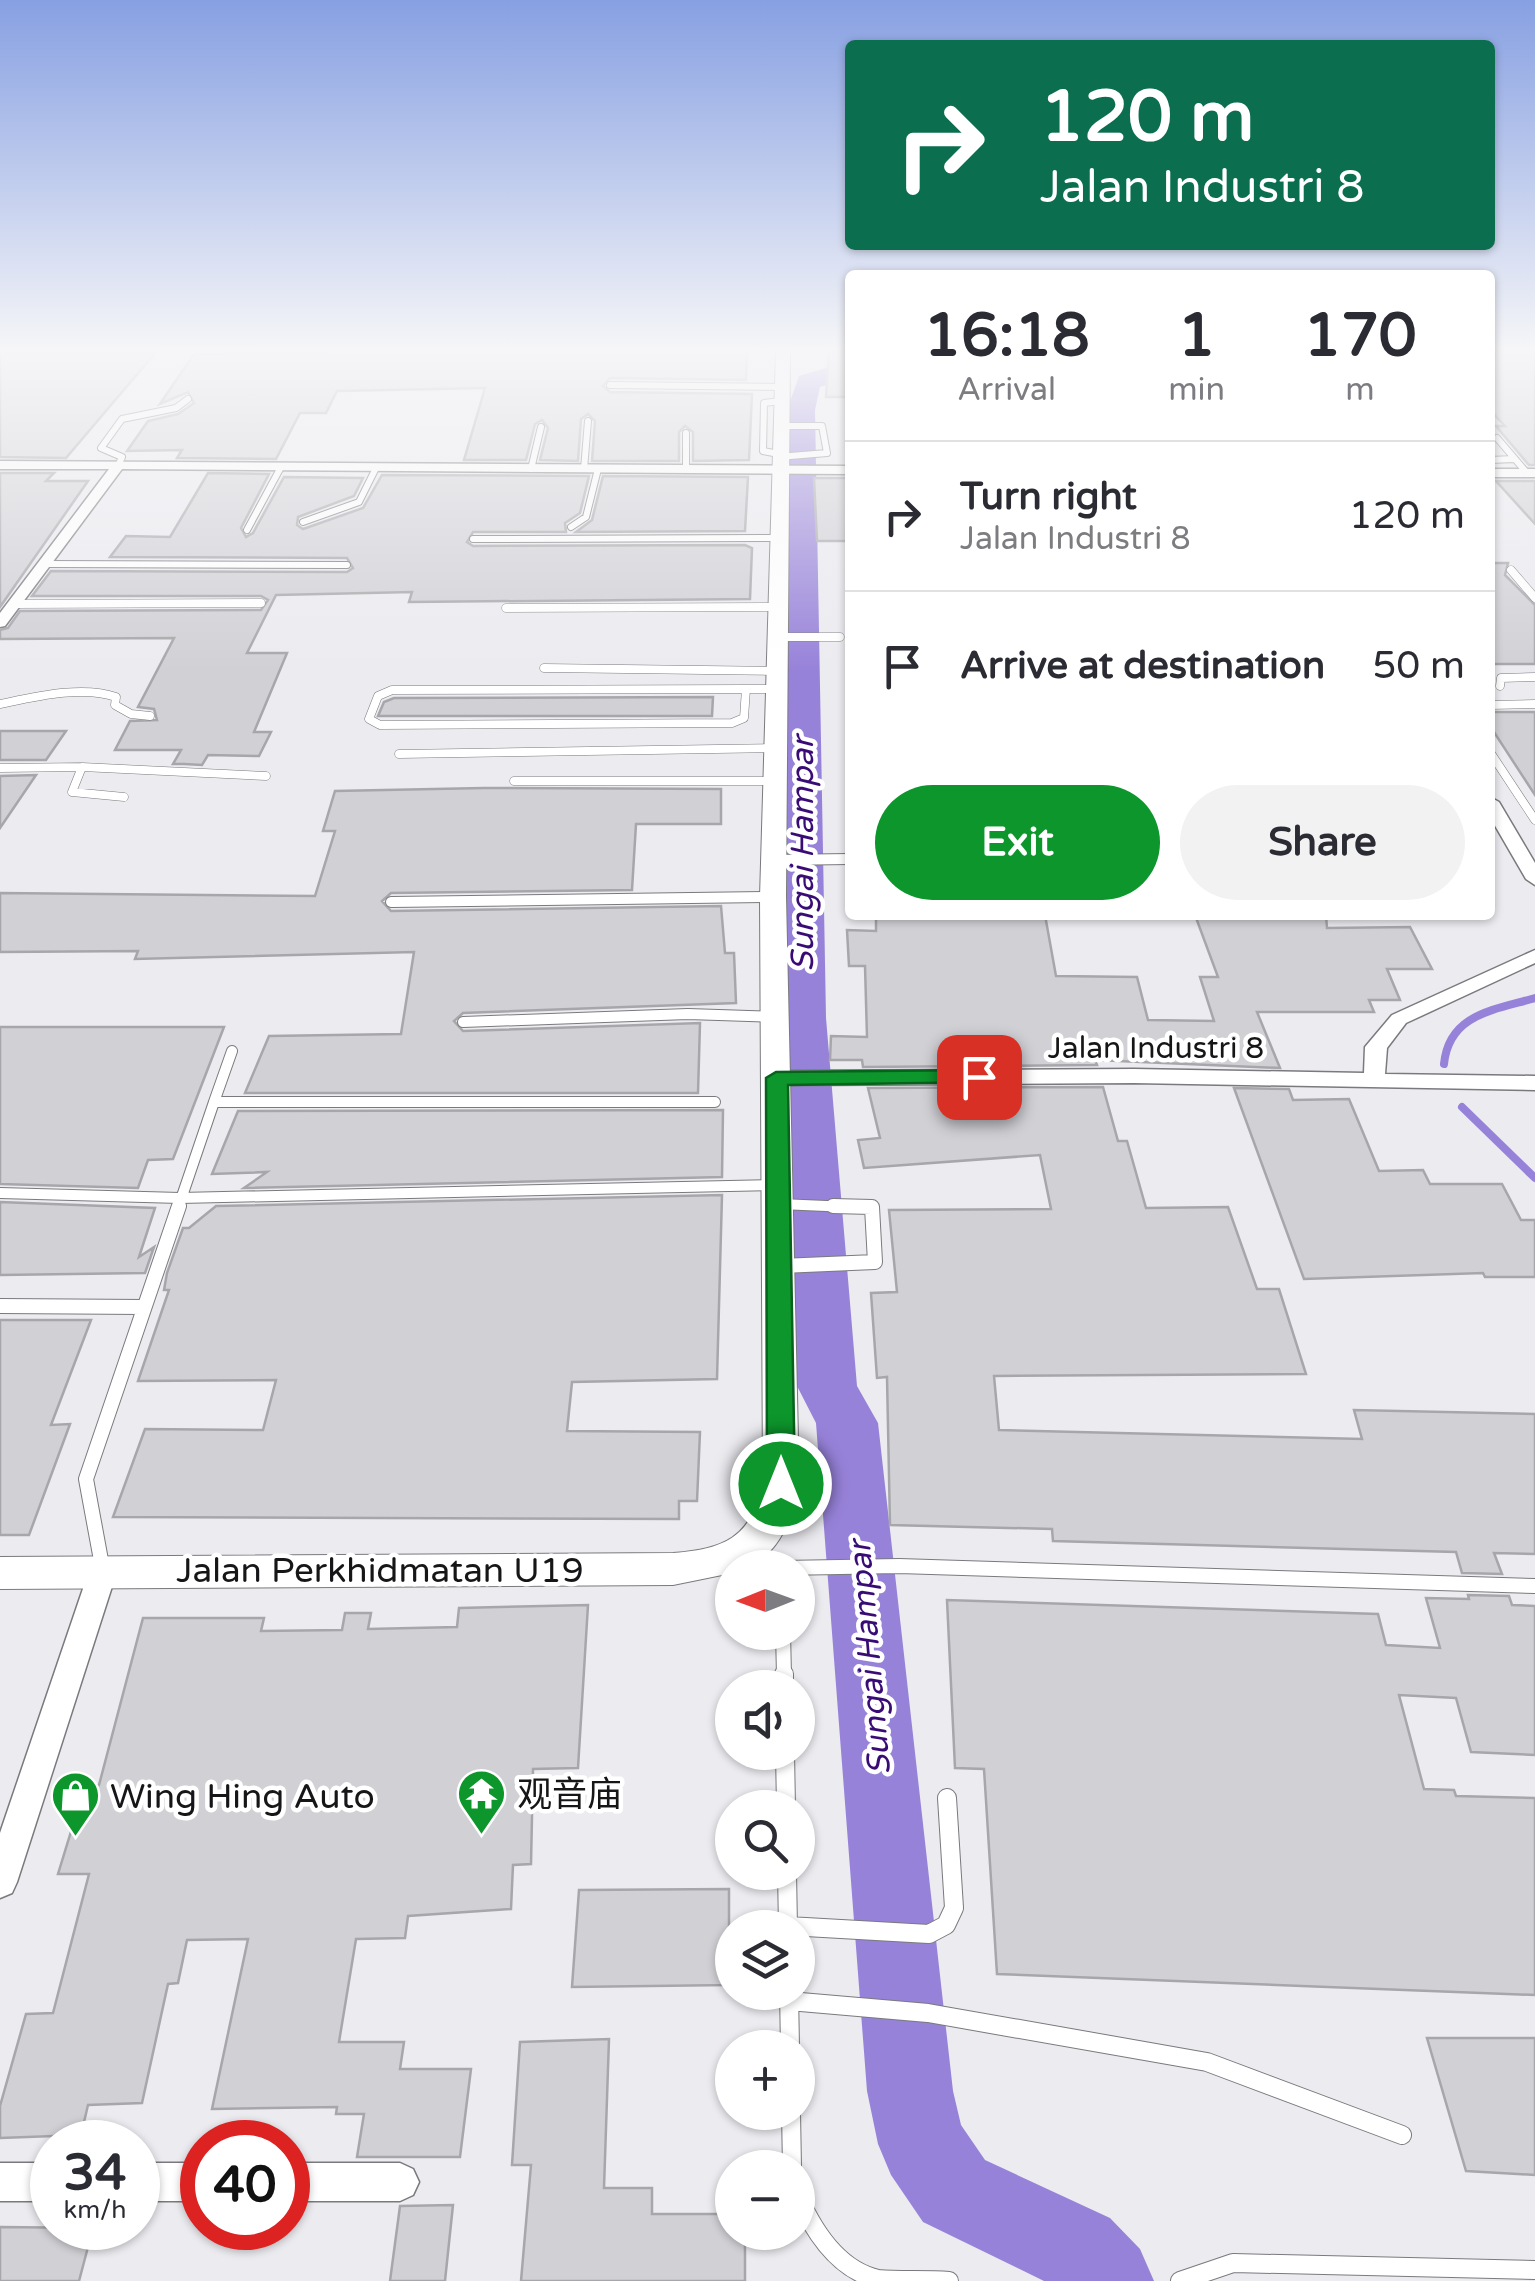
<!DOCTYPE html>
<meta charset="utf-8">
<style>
:root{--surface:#fff;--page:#f2f2f3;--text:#2b2b33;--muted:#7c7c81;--line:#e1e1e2;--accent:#0d962c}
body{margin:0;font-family:"Varela Round","Noto Sans SC",sans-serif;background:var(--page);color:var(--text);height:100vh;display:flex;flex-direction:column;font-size:38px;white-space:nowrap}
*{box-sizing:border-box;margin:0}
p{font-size:32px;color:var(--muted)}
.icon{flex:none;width:55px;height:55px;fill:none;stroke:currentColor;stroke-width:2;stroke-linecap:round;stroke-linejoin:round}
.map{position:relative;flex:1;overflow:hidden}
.details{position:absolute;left:845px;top:270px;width:650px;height:650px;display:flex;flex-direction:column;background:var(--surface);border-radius:10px;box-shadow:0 2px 8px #0004}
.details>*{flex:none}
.hud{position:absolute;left:845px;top:40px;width:650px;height:210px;border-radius:10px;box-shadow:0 2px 8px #0004;background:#0b6e4f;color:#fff;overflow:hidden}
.needle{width:65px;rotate:269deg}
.fabs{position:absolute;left:715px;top:1550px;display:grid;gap:20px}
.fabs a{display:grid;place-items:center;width:100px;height:100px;border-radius:50%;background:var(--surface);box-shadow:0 2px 8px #0004;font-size:50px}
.speed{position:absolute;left:30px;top:2120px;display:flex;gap:20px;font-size:50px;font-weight:700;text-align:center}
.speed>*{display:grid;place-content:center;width:130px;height:130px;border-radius:50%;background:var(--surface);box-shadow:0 2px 8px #0004;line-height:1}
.speed small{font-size:25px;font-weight:400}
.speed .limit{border:15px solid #d22;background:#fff;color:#111}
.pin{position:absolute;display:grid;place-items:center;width:85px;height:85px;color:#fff;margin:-42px;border-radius:20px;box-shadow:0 5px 15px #0006}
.me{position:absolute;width:110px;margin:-55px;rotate:0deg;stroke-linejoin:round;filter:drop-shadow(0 0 8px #0008)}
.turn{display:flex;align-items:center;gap:35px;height:210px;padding:0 30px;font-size:45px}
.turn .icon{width:130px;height:130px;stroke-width:2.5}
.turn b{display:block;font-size:70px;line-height:85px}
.eta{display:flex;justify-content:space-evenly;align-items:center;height:170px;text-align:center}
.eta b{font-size:60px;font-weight:700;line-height:70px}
.action{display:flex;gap:20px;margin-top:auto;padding:20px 30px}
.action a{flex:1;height:115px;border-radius:60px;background:var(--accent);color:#fff;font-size:40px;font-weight:700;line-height:115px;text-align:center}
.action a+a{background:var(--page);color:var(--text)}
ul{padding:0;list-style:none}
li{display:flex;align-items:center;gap:30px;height:150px;padding:0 30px;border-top:2px solid var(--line)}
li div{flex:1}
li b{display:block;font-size:38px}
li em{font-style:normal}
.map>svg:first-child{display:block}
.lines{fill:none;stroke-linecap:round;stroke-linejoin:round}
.stream{stroke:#9782d9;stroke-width:8}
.river{fill:#9782d9;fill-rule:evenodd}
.building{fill:#d1d0d5;stroke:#a7a7ab;stroke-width:2.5}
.service-far4-casing{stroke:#7a7a7e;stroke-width:8}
.service-far3-casing{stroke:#7a7a7e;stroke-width:9}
.service-far2-casing{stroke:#7a7a7e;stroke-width:12}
.service-far1-casing{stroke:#7a7a7e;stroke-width:16}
.service-casing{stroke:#7a7a7e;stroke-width:20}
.minor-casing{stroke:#7a7a7e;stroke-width:3}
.tertiary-casing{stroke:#7a7a7e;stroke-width:2}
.service-far4{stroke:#fff;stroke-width:6}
.service-far3{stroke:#fff;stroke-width:8}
.service-far2{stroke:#fff;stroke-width:10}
.service-far1{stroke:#fff;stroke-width:14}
.service{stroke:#fff;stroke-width:18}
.minor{fill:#fff;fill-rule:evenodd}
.tertiary{fill:#fff;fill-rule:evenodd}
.route{fill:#0d962c;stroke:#08621d;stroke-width:2.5}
.labels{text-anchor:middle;stroke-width:9;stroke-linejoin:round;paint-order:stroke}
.street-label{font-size:30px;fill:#161618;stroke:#fff}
.water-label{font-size:32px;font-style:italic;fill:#380b75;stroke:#fff}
.near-street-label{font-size:35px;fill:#161618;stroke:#fff}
.near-poi-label{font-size:35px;fill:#161618;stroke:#fff;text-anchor:start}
</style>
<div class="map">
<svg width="1535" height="2281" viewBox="0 0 1535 2281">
<rect width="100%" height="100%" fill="#ebebf0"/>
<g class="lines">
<path class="stream" d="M1444,1064c5,-50 50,-54 91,-66
M1462,1107l73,71"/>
<path class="river" d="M850,361v16l-30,10 -5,23 11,608 31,368 21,37 75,668 8,34 24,35 125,58 30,31 14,32h-110l-121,-59 -32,-47 -13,-31 -11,-53 -51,-668 -19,-37 -19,-368 9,-608 12,-34z"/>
</g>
<path class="building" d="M392,351h355l-1,29 -136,-2 -7,8 7,6 142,2 -3,66 -56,1v-29l-8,-6 -6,6v29h-87l3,-40 -7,-7 -7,5 -3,42 -38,-1 8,-32 -6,-8 -7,4 -9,36h-62l21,-72 -148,3 -11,22h-26l-24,46 -99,-1 5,-8 -55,1 21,-30 30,-7 16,-11 -6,-11 -28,12 34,-50z
M829,351h21v46h-24z
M1490,351h45v114h-6l-23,-27 -10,-12h9l-15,-16z
M0,352h156l-90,106 -66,-1z
M0,473h54l-8,8h42l-88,126z
M208,473l61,1 -28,54 5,9 7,-4 31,-56 79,1 -9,18 -56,21 -1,8 6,4 60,-21 19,-33 207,1 -9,37 -15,10 1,9h-93l-6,10 6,4 272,-1 7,3 -2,51 -341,3 3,-10 -136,3 -29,58h40l-33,79h17l-12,24 -51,-1 -6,10 -18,-1h-11l8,-14h-66l15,-29 27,-1 -3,-11 -16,-2 36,-69 -174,1v-9l8,-2 12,-17 241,-1 7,-10 -7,-4h-229l19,-25 296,1 6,-4 -6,-10 -237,-1 16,-21 44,1z
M603,476l145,1 -3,54 -169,1 16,-12z
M814,478h36v63h-33z
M1496,481h39v43z
M1490,563h18l-3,12 30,30v59h-45z
M713,697l-1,19h-334l6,-14 10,-4z
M1490,712h45v83l-45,-69z
M0,731h66l-20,29h-46z
M36,775l-36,53v-52z
M484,788l237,1v35h-85l-4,66 -241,3 -9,8 9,10 330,-5 4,47h9l2,50 -273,10 -9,8 9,10 237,-8 -2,70h-453l24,-57 132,-2 13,-82 -279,7 3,-8 -138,1v-59l315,3 20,-65h-12l12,-40z
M876,915h169l11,61 81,1 11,43 66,1 -14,-44h18l-23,-62h131l1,13 83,-1 22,42h-45l13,31h-31l5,12h-117l23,56 -185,-8 2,5 -234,2 -1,-7h-32l1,-24 36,1 -2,-71h-16l-2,-36 29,1z
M0,1027h224l-51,132 -25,1 -10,28 -138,-4z
M1103,1087l15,54h9l19,67 82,-1 29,82h22l27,85 -312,2 5,54 363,9 -8,-29 181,4v140l-41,-1 8,21 -40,-1 -6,-21 -403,-11 -1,-12 -162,-4 -3,-148 -10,1 -6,-85 26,-1 -8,-82 162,-1 -11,-54 -176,13 -6,-28 22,-2 -12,-50z
M1234,1088l55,1 4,11 56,-1 30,72 44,-1 7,14h72l19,36h14v57h-50l-2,-4 -179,6z
M723,1110l-1,67 -478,11 23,-16 -55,2 26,-63z
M722,1195l-5,184 -145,3 -5,49 133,1 -3,69h-18v18l-566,-2 32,-88 118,1 13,-50 -138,1 31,-91h-5l3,-17 16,-45h6l27,-22z
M0,1202l155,6 -16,49 15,-10 -9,26 -145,2z
M0,1320h91l-40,105 19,-1 -41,111h-29z
M1468,1595l41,1 3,9 23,1v149l-64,-3 -15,-54 -57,-3 25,94 30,1 2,6 79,2v197l-538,-21 -13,-205 -29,-1 -8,-168 431,14 8,31 54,3 -14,-50 43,1z
M588,1605l-10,163 -45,1 -2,95 -18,1 -2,44 -103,7 -3,22 -49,1 -17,103h65l-4,27h71l-11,88h-103l7,-43h-28l1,-7 -125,2 36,-170 -61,1 -9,43 -10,1 -26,119 -54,2 -7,30 -81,3v-32l26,-92 27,-1 36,-139h-31l27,-88 14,-1 44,-167h121l-3,13 81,-1 3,-17h26l-3,16 89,-2 2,-19z
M729,1889v96l-157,2 7,-97z
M1427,2038h108v137l-69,-4z
M609,2039l-5,149h48v26h80v18h13v49h-224l10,-116h-19l8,-123z
M453,2205l-8,76h-55l10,-75z
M0,2227l93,1 -14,53h-79z"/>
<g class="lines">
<defs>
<path id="service-far4" d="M610,385l171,2
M686,433v36
M1497,438l30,35
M779,454l-16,-3 1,-48 17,-2
M778,457l49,-4 -5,-27h-42
M1490,460l24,-1
M118,466l4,-9 -21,-9 21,-29 54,-11 12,-9
M531,469l10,-42
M584,469l4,-48
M303,522l56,-20 17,-34
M571,527l15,-10 12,-48
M247,530l34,-63
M473,539l304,-1
M45,564l302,1"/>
<path id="service-far3" d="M1511,570l24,28
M14,604l247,-1
M506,608l271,-1
M777,637h63
M544,668l233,3
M1500,686l1,-8 34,-1
M746,689l-2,29 -12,5 -352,2 -11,-6 9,-23 14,-6z
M746,689h31
M0,704c34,-7 82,-19 116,-7l-1,8 16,9 19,2
M1490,705l45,-1
M1490,752l45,68
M399,754l378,-6
M82,767l184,9
M0,768l82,-1 -10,25 52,5
M514,781h263"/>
<path id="service-far2" d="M774,860l76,-1
M391,902l382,-5
M463,1022l225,-8 87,3
M214,1102l18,-51
M0,1193l180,5 595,-13
M780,1204l92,4
M178,1208l36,-106h501"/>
<path id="service-far1" d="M781,1266l94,-4 -3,-55 -39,-1
M0,1306l144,1
M781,1568l118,-2 636,20
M103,1571l-17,-92 93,-273
M783,1632l1,44"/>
<path id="service" d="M784,1674v14
M785,1752l1,56
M787,1872l1,56
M788,1926l141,8 17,-9 8,-17 -7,-110
M789,1992l1,56
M789,2001l139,12 279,49 195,73
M791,2112l1,56
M798,2196c15,34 40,74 80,83 22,2 48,0 71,2
M1180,2281l53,-18 302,7"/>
<path id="minor" d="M0,461l850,5v8l-728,-5 -117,157 -5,1v-14l109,-144h-109z
M1490,469h45v8h-45z
M1490,797l9,5 36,61v22l-9,-6 -36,-62z
M1535,950v13l-129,60 -19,25 -2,26 150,2v14l-401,-7 -358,2 -11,-7 11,-7 358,-2 230,4 1,-26 27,-32z
M103,1559l10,4 4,8 -100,311 -5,11 -12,5v-65l89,-262 4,-8z
M0,2163h52v38h-52z
M138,2163h64v38h-64z
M288,2163h112l13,6 6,13 -6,13 -13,6h-112z"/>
<path id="tertiary" d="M776,351h14l-4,546 13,587c-6,35 -24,84 -67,84v5l-59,12 -673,4v-32l673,-4c51,-4 78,-15 90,-69l-3,-587z"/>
</defs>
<use href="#service-far4" class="service-far4-casing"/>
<use href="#service-far3" class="service-far3-casing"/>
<use href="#service-far2" class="service-far2-casing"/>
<use href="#service-far1" class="service-far1-casing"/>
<use href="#service" class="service-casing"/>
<use href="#minor" class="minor-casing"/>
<use href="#tertiary" class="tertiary-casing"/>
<use href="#service-far4" class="service-far4"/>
<use href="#service-far3" class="service-far3"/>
<use href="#service-far2" class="service-far2"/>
<use href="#service-far1" class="service-far1"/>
<use href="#service" class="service"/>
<use href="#minor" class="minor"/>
<use href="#tertiary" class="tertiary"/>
</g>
<linearGradient id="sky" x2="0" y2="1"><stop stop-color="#87a0e2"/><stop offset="0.52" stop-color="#f6f6f8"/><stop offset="1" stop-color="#f6f6f8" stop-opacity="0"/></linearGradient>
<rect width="1535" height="671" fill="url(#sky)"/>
<path class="route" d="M979,1070l8,2v10l-199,3 7,399 -4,8h-20l-4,-8 -1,-406 10,-6z"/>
<defs>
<symbol id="temple-pin" viewBox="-11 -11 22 30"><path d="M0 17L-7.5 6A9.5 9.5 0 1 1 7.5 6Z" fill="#0d962c" stroke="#fff"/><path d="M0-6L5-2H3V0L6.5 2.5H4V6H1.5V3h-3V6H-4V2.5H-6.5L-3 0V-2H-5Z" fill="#fff"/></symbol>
<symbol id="shop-pin" viewBox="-11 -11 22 30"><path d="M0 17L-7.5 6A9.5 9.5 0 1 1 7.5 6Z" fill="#0d962c" stroke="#fff"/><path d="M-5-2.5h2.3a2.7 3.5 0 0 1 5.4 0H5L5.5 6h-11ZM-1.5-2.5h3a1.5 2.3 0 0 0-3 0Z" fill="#fff"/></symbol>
</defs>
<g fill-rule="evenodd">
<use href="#temple-pin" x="454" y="1766" width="55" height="75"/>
<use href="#shop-pin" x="48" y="1768" width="55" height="75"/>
</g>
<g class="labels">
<g class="street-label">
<text x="1156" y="1058">Jalan Industri 8</text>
</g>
<g class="water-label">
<text transform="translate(802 854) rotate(-90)" y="11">Sungai Hampar</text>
<text transform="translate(869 1658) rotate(-95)" y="11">Sungai Hampar</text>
</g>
<g class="near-street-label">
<text x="380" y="1582">Jalan Perkhidmatan U19</text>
</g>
<g class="near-poi-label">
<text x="517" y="1806">观音庙</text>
<text x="110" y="1808">Wing Hing Auto</text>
</g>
</g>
</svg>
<div class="fabs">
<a><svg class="needle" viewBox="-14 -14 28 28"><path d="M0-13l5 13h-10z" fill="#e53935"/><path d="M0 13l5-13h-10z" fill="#7c7c81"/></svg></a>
<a><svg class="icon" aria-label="sound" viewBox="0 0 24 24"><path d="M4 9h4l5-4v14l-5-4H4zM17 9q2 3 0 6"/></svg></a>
<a><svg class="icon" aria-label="search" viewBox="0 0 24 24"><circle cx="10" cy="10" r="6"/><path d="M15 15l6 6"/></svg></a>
<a><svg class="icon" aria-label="layers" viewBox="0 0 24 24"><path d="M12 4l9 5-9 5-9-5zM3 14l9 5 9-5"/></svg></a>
<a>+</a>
<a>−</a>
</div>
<div class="speed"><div>34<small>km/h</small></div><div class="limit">40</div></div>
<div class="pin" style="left:979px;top:1077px;background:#d93025"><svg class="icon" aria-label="arrive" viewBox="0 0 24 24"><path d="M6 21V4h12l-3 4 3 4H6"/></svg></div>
<svg class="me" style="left:781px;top:1484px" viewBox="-20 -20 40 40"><circle r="17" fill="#0d962c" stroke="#fff" stroke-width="3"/><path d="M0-11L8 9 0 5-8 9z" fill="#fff"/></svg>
<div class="hud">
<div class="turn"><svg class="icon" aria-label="right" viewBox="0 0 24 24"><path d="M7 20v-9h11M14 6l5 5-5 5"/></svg><div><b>120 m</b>Jalan Industri 8</div></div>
</div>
<section class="details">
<div class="eta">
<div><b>16:18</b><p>Arrival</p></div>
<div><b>1</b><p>min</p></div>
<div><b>170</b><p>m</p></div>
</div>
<ul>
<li><svg class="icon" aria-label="right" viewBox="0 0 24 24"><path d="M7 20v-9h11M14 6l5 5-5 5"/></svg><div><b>Turn right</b><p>Jalan Industri 8</p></div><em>120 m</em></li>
<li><svg class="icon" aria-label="arrive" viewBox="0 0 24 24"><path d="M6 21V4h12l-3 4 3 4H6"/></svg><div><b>Arrive at destination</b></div><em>50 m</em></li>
</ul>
<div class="action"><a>Exit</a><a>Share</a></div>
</section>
</div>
